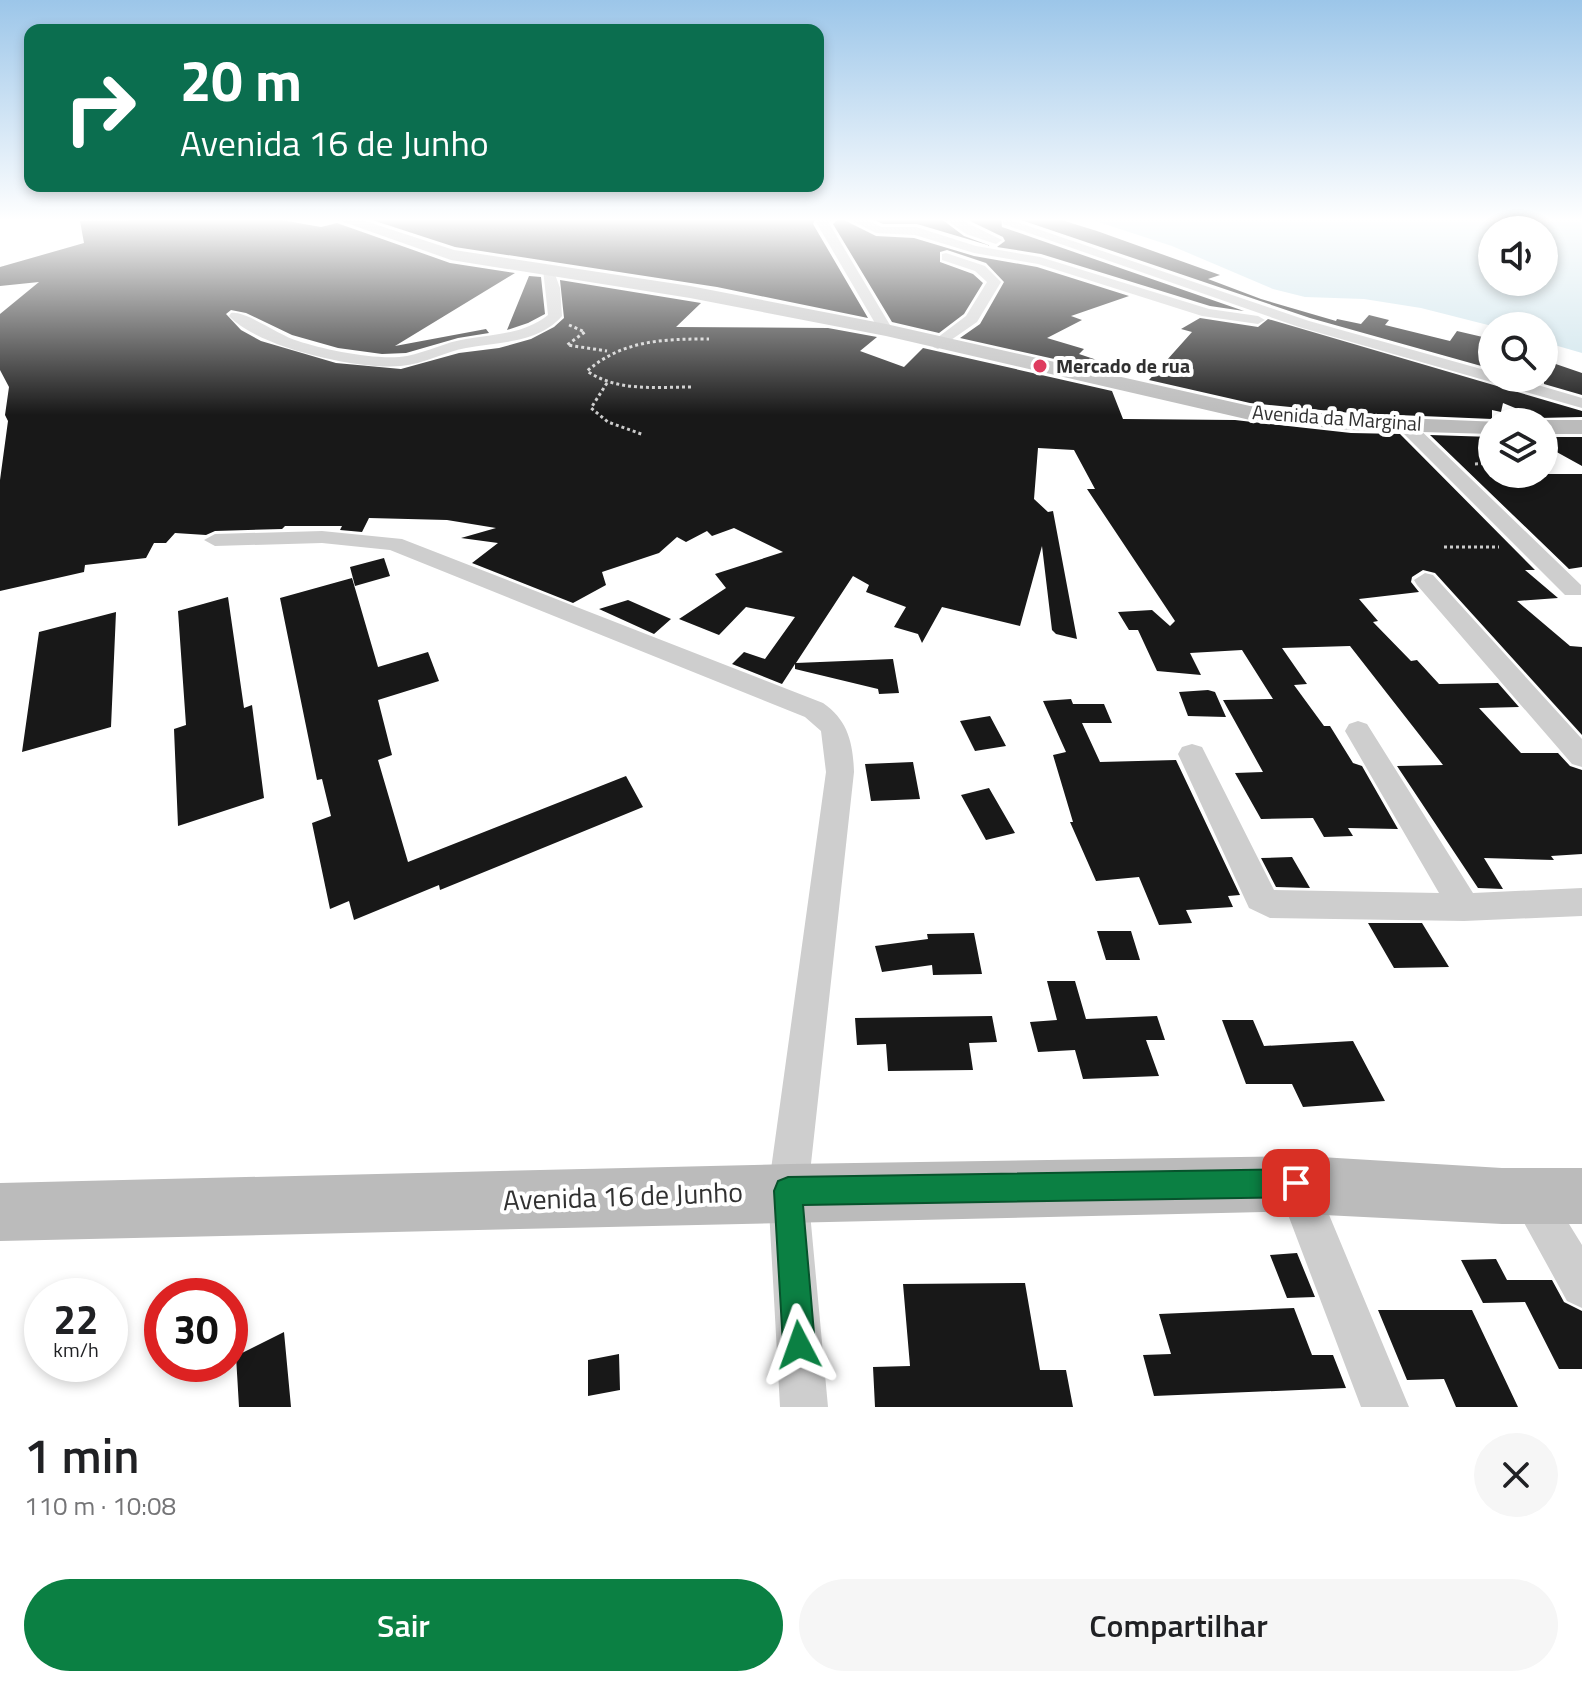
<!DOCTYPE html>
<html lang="pt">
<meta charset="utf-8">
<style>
:root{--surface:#fff;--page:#f6f6f6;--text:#202124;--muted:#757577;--accent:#0b8043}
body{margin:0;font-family:"Titillium Web",sans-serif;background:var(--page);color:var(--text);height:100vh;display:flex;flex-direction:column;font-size:30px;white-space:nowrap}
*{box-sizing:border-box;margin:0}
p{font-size:26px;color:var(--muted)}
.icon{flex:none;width:44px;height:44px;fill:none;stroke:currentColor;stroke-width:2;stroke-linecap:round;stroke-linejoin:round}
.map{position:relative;height:1407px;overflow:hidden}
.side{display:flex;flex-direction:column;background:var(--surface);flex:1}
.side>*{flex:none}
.hud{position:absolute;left:24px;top:24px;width:800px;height:168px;border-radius:16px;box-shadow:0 4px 12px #0003;background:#0b6e4f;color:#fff;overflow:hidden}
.fabs{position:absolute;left:1478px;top:216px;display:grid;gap:16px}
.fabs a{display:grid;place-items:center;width:80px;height:80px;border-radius:50%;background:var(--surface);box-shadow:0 4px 12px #0003;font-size:40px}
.speed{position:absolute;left:24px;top:1278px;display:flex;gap:16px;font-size:40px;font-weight:700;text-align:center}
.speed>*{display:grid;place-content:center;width:104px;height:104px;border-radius:50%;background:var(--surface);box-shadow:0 4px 12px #0003;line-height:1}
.speed small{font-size:20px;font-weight:400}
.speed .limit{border:12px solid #d22;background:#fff;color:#111}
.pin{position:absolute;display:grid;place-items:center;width:68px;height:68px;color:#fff;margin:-34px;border-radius:16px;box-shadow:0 4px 12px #0006}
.me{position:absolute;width:88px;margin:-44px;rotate:356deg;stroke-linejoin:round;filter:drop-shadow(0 0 6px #0008)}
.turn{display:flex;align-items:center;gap:28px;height:168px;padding:0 24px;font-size:36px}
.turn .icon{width:104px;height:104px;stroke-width:2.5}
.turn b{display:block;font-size:56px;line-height:68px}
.round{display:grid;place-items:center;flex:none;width:84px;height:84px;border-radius:42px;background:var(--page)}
.overview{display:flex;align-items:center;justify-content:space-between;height:136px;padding:0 24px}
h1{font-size:48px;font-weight:600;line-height:60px}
.cta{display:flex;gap:16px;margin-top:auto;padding:16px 24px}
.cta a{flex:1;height:92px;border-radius:48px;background:var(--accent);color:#fff;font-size:32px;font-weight:600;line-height:92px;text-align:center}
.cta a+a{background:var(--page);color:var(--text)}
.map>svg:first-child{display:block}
.water{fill:#cae2ea;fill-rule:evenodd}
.building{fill:#181818}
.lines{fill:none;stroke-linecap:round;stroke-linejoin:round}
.path{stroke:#cbcbcb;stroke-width:3;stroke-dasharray:3 3;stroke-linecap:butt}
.street{fill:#cecece;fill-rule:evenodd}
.secondary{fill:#bbb;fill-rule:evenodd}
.route{fill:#0b8043;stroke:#07532c;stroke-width:2}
.poi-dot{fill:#df3c5f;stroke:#fff;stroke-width:3}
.labels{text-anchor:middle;stroke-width:8;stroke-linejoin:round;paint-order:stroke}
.far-poi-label{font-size:20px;font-weight:bold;fill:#313131;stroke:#fff;text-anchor:start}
.far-street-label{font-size:20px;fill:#313131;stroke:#fff}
.near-street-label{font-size:28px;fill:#313131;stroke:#fff}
</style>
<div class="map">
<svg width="1582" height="1407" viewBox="0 0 1582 1407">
<rect width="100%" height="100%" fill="#fff"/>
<path class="water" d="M1086,218h496v135l-38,-11v-16h-52l-71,-18 -57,-9 -59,-2 -32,-8 -101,-43zM1492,230h52v52h-52z"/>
<path class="building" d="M270,218l51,9 16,-4 113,40 65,10 -120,73 91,-17 3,4 -31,5 -52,15 -24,1 -44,-6 -46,-13 -46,-22 -15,-3 -5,4 15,16 20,11 75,22 65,6 58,-16 40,-5 32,-9 23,-12 10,-9 -4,-38 141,23 -25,24 152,1 49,9 -17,14 44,16 19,-19 189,43 11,28 112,1 116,13 49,1 135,136h-10l33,28 -41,3 53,45 12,1v88l-147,-162 -12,-3 -11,7 -1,5 8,10 -60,7 19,22 -5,1 38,39 6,-1 22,24 59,-1 21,24 -40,1 42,45h37l12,13 12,4v84l-31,2 3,4 -70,-2 19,31 -25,-1 -81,-122 46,-1 -93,-119 -68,2 25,36 -13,1 30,41h6l23,37 9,3 36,63 -50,-1 5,8 -29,1 -11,-19 -52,1 -26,-46 28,-1 -40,-72 50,-1 -31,-49 -52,3 11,22 -44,-4 -19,-41h-9l-11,-18 34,-2 18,16 5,-5 -88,-132h8l-21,-39 -36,-2 -4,51 14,13 5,-1 24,128 -21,-5 -4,-4 -10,-84 -22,80 -78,-19 -20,36 -4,-9 -24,-7 12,-20 -40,-15 3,-7 -16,-9 -57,87 97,-4 6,34 -20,1 -1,-5 -83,-20v-5l-13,20 -50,-20 12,-12 21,7 30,-42 -49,-10 -27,28 -40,-16 47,-31 -11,-14 68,-22 -49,-24 -22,8 -5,-5 -21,11 -9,-5 -18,16 -57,19 4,13 -33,18 -101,-40 26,-20 -37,-5 35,-10 -49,-8 -78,-2 -7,14 -22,-2 2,-4h-57l-3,3 -67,2 -9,4 -31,-2 -9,10h-12l-8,15 -61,7 -1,7 -84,19v-111l8,-59 -3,-6 4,-28 -9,-17v-56l39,-32 -39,4v-19l84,-24 -4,-22z
M366,218h450l-3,6 55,94 -151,-31 -262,-40z
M840,218l36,18 38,2 60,18 63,11 92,29 -58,20 11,4 -35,18 37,11 -5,5 21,7 4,9 -144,-32 20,-14 24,-42 -18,-19 -39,-13 -7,2v10l33,12 10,9 -19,31 -25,19 -47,-11 -59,-98z
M870,218h70l24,18 27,10 -74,-22h-34z
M964,218h37l1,9 242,84 -34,-5 -169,-52 -44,-7 8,-6 -2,-4z
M1015,218h40l42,13 123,44 -12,4 53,20 75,22 1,-2 24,5 8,-9 20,5 -4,5 65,16 7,-10 30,7 -3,5 8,2v24l-182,-51z
M529,276l12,1 4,37 -17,9 -21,7z
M1200,318l58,9 10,-8 314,92v6l-43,1 -36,-15 -2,9 -9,-2v9l-141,-6 -101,-10 -101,-23 43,-48 -11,-3z
M1544,360l38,13v22l-38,-11z
M1430,435l62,2v37h90v93l-13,2z
M1544,437h38v29l-38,-21z
M384,558l6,18 -35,10 -5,-19z
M352,578l26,89 50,-15 11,29 -61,19 14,55 -14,5 30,102 218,-86 17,31 -203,83 -1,-5 -85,35 -5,-19 -19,8 -18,-86 19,-7 -9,-37 -5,1 -37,-182z
M228,597l16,111 8,-3 12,93 -86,28 -4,-97 12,-4 -8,-114z
M628,600l43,19 -17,15 -55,-25z
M116,612l-5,115 -89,25 17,-120z
M1208,690l7,2 11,25 -38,-1 -9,-24z
M1071,699l2,5h31l8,19h-30l18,39 76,-2 64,135 -12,1 5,11 -47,3 6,13 -33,2 -20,-48 -43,4 -26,-59h3l-20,-67 13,-3 -23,-51z
M990,716l16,30 -31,5 -15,-30z
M913,762l7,37 -49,2 -6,-37z
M989,788l26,45 -29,7 -25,-45z
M1292,857l18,31 -34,-1 -15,-29z
M1368,923h54l27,44 -55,1z
M1097,931h34l9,29h-34z
M974,933l8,41 -49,1 -1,-10 -50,7 -7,-26 53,-7 -1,-5z
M1047,981h28l11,38 71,-3 8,24h-19l13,36 -76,3 -8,-29 -37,2 -8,-30 27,-2z
M992,1016l5,26 -28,1 4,27 -85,1 -2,-27 -29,1 -2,-27z
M1222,1020h31l11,26 89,-5 32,60 -82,6 -11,-23h-46z
M1297,1253l18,44 -28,1 -17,-43z
M1496,1259l11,21h45l12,22 18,9v58h-23l-34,-67 -42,1 -22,-43z
M1025,1283l15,87h26l7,37h-198l-2,-40 37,-1 -7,-82z
M1294,1308l18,47h21l13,33 -192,8 -11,-41 28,-1 -12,-40z
M1378,1310h94l46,97h-62l-12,-28 -37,1z
M284,1332l7,75h-52l-3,-51z
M619,1354l1,36 -32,6v-36z"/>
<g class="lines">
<path class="path" d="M569,325l16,7 -18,13 40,6
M607,383l-16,25 17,14 36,13
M691,387c-36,0 -73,5 -104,-16 36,-31 76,-32 122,-32
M1475,464l17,-1
M1444,547h55"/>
<path class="street" d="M837,218l-8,5 64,107 -2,3 -5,1 -7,-4 -63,-108 5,-4z
M846,218h16l20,9h34l60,19 64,11 169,52 49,7 7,4 -7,4 -56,-8 -164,-52 -64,-11 -59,-18 -39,-2z
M943,218h14l45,22 -6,4 -30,-10z
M1003,220h8l298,101 183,51v6h22l68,20v10l-283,-81 -296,-103z
M946,253l39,13 16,16 -24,40 -39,27 -5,-2v-6l33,-25 21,-34 -12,-11 -33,-11v-6z
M543,269h10l7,19 2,28c-23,27 -63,26 -96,32 -22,4 -42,16 -65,18 -42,4 -142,-18 -172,-50l2,-3c14,-3 49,23 67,28 27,9 81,20 109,15 20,-4 39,-14 59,-17 30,-5 58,-5 82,-24z
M1405,420l6,1 170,164v10h-16l-166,-166 -3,-4 3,-4z
M322,531l80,8 421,164c25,17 30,40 31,69l-46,419 20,216h-48l-12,-216 58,-419 -5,-41 -16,-14 -415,-167 -68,-7 -107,3 -11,-6 11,-6z
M1425,573l8,2 149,164v28l-10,-3 -155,-179 -3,-5z
M1358,721l9,3 106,169 109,-5v28l-118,5 -194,-3 -21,-10 -71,-154 4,-7 10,-3 10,3 72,143 165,3 -94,-162 4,-7z
M1296,1163l14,6 99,238h-48l-85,-224 6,-14z
M1531,1179l14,6 37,60v63l-15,-7 -56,-102 6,-14z"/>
<path class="secondary" d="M332,218h24l98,32 236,36 196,38 364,82 101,10 150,6h-9v12l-141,-4 -101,-10 -364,-84 -196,-38 -239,-38z
M1544,420h38v14h-38v-12h-9z
M1304,1156l198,12h80v56h-80l-238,-12 -1264,29v-58l790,-19z"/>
</g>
<linearGradient id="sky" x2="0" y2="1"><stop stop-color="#9cc6e9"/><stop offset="0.53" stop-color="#fff"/><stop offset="1" stop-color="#fff" stop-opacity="0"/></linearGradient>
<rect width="1582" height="415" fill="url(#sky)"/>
<path class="route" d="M1296,1169l10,4 4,10 -4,10 -10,4 -493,8 12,140 -5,12 -11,4 -11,-4 -5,-12 -9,-154 4,-10 10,-4z"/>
<circle class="poi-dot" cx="1040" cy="366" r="8"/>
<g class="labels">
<g class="far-poi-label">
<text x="1056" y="373">Mercado de rua</text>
</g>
<g class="far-street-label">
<text transform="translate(1337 418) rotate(4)" y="7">Avenida da Marginal</text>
</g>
<g class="near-street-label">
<text transform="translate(623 1196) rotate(-2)" y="10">Avenida 16 de Junho</text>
</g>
</g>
</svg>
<div class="fabs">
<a><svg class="icon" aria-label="sound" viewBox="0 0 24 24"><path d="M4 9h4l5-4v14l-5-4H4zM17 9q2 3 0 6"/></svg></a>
<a><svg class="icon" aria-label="search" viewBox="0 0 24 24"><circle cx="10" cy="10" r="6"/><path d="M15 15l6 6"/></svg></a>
<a><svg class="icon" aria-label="layers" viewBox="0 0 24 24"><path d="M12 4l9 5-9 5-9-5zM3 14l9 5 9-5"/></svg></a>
</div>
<div class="speed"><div>22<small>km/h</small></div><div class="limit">30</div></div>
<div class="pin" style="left:1296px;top:1183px;background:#d93025"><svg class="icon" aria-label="arrive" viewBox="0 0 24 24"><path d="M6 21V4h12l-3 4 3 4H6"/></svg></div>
<svg class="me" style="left:799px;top:1345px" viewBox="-20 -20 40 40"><path d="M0-17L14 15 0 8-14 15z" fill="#0b8043" stroke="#fff" stroke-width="4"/></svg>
<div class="hud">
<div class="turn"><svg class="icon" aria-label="right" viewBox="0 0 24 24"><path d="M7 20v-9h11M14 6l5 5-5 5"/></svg><div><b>20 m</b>Avenida 16 de Junho</div></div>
</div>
</div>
<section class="side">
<div class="overview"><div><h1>1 min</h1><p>110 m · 10:08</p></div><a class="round"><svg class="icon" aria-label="close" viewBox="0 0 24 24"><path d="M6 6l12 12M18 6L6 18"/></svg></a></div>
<div class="cta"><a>Sair</a><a>Compartilhar</a></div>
</section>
